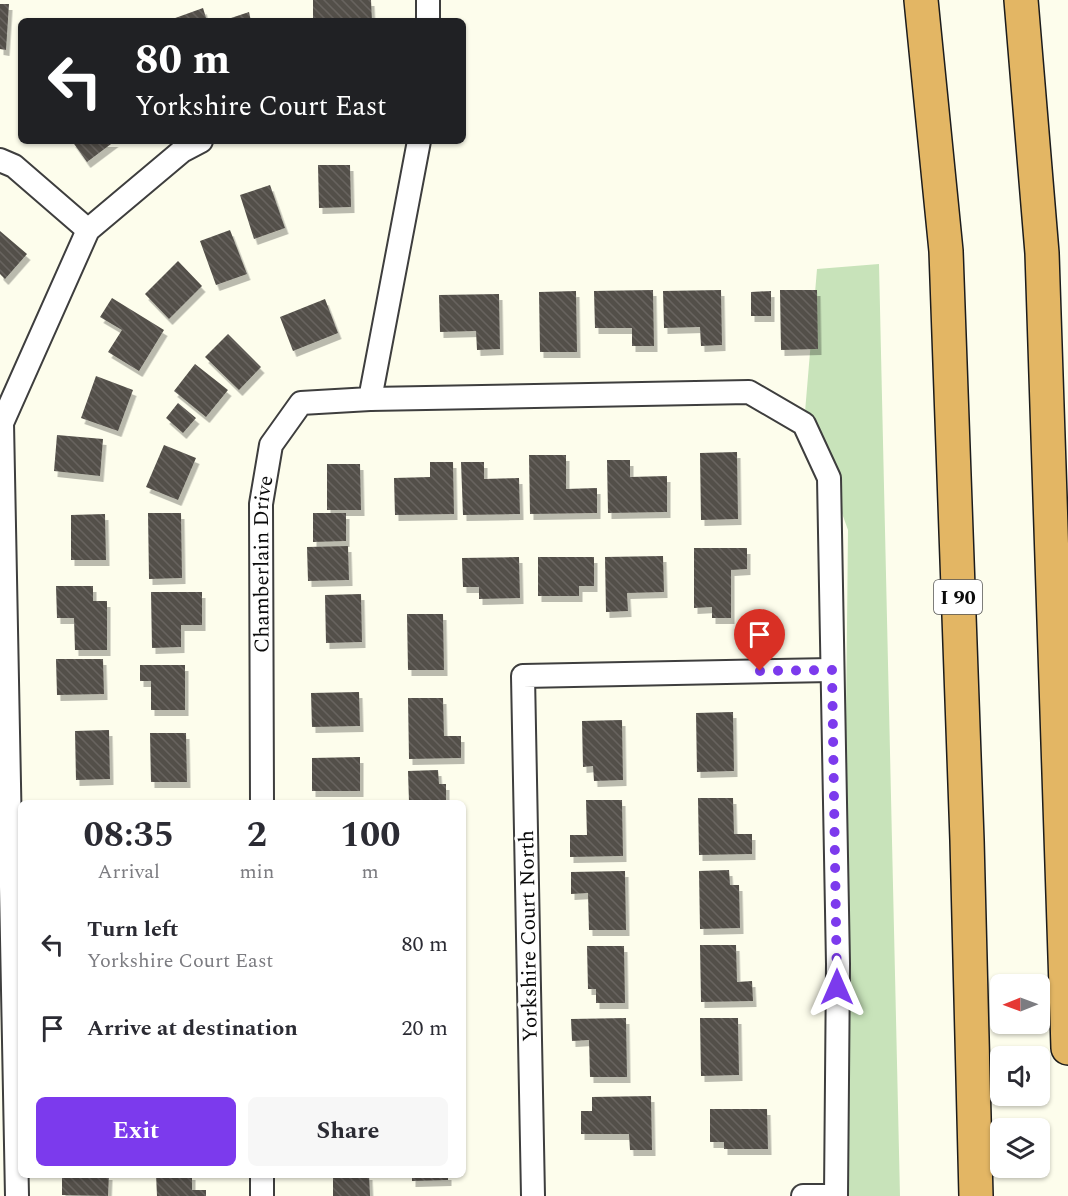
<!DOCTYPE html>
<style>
:root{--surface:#fff;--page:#f7f7f7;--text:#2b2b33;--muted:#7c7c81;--accent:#7c3aed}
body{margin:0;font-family:Spectral,serif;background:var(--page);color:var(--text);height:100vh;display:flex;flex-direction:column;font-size:22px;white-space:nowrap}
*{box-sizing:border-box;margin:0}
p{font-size:20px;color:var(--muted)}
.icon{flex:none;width:33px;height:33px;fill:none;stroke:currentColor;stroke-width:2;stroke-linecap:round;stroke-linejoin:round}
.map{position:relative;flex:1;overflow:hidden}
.details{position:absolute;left:18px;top:800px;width:448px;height:378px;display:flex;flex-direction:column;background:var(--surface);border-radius:9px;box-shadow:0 2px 4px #0004}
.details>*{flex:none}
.guide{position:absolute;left:18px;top:18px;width:448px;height:126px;border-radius:9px;box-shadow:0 2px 4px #0004;background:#202124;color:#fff;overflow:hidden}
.needle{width:39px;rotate:269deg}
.controls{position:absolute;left:990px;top:974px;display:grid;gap:12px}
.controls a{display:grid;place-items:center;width:60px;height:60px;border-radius:9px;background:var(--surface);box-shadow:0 2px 4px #0004;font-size:30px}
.pin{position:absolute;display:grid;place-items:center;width:51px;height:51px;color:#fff;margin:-62px -26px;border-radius:50% 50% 50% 0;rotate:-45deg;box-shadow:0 0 6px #0007}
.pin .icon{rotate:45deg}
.me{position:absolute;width:66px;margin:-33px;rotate:0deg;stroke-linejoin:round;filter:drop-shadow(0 0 4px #0008)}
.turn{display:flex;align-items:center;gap:21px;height:126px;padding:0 18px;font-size:27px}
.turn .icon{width:78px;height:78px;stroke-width:2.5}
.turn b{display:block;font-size:42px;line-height:51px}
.eta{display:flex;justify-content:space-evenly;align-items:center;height:102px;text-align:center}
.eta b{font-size:36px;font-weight:700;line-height:42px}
.action{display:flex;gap:12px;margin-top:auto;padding:12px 18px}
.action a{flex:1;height:69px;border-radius:9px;background:var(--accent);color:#fff;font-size:24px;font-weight:700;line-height:69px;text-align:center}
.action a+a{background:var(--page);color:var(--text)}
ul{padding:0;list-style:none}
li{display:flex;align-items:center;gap:18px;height:84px;padding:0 18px}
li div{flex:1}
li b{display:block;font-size:22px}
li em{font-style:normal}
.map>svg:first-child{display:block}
.grass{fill:#c8e3ba}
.building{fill:url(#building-back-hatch);filter:url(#shadow)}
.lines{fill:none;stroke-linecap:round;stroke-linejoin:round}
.street-casing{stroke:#3e3e3e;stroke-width:26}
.highway-casing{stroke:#1c1c1c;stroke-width:36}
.street{stroke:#fff;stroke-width:22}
.highway{stroke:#e3b664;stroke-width:33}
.route{stroke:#7c3aed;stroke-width:10;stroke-dasharray:0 18}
.labels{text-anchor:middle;stroke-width:6;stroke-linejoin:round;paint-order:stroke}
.shield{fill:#fff;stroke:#545454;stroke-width:1.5}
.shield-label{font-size:20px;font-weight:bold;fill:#0b0b0b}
.street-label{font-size:21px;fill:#0b0b0b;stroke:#fff}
</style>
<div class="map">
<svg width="1068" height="1196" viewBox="0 0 1068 1196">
<defs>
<pattern id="building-back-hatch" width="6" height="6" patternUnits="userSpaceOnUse" patternTransform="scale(1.5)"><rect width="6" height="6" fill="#534f49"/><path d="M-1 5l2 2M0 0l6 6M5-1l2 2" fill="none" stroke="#67645f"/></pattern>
<filter id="shadow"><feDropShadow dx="3.5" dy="6" stdDeviation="0" flood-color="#0004"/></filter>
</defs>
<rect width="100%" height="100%" fill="#fdfdec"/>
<path class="grass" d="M879,264l21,932h-59l7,-666 -19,-53 -25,-53 13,-155z"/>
<path class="building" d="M313,0h58l1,21h-59z
M0,4h9l-3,46 -6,-1z
M203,8l4,13h-40z
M249,12l2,9h-29z
M72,141h43l-28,21z
M318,165h32l1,42 -32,1z
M270,185l15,43 -31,11 -14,-44z
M230,230l17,44 -31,11 -16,-44z
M0,231l27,23 -22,25 -5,-5z
M178,261l24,25 -33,33 -24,-25z
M653,290l1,56h-22v-18h-37l-1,-37z
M721,290l1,55 -21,1 -1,-19 -36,1 -1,-37z
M780,290h37l1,59 -37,1z
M576,291l1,61h-37l-1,-60z
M771,291v25h-20v-24z
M499,294l1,55 -23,1 -1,-19 -36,1 -1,-37z
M112,298l52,32 -25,41 -31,-19 14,-22 -22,-13z
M325,299l13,34 -45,18 -13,-34z
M228,334l33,33 -22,23 -34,-33z
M195,364l33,26 -22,27 -32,-26z
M96,376l37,14 -15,41 -37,-13z
M178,403l18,15 -13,15 -17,-15z
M57,435l46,4 -3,37 -46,-5z
M164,445l32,13 -18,42 -32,-13z
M737,452l1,67 -37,1 -1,-67z
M529,455h37v34l31,-1v25l-67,1z
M607,460h23v17l37,-1v36l-59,1z
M430,462h23l1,52 -59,1 -1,-37 36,-1z
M461,462h23v17l35,-1 1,36 -57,1z
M327,464h33l1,46h-34z
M148,513h33l1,65 -33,1z
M313,513h33v28l-33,1z
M105,514l1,46h-35v-45z
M348,546l1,34 -41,1 -1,-34z
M694,548h53v21l-16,1v48h-19v-11l-18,1z
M663,556l1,36 -37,1 1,18 -22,1 -1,-55z
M519,557l1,41 -41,1v-12h-16l-1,-29z
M538,557h56v29h-15v10h-41z
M56,586h37v15h14v49h-32l-1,-32h-17z
M151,592h51v33h-21v22l-29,1z
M361,594l1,48 -36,1 -1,-48z
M407,614h36l1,56h-36z
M56,659h47l1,35 -47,1z
M140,665h45v45h-34v-29h-11z
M359,692l1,34 -48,1 -1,-34z
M408,698h35l1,38h17v22l-52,1z
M733,712l1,59 -37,1 -1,-59z
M622,720l1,60 -29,1 -1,-15 -10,1 -1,-46z
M109,730l1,49 -34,1 -1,-49z
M150,733h36l1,49h-36z
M360,757v34h-48v-33z
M438,770l1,14h7v18h-37l-1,-31z
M698,798h35l1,36h18v20l-53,1z
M586,800h36l1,56 -53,1v-22h17z
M729,870l1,15h9l1,43 -40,1 -1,-58z
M625,871l1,59h-37l-1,-37 -17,1v-22z
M700,945h36l1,37 15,-1 1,20 -52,1z
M587,946h37l1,57h-29v-14h-8z
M626,1018l1,59h-37l-1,-37 -17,1 -1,-22z
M700,1018h38l1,57 -38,1z
M651,1096l1,54h-22l-1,-16h-48v-23h11v-14z
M710,1109h57l1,40h-44v-7h-14z
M62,1174h47l-1,22 -46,-1z
M156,1174h36v16h14v6h-49z
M333,1174h36l1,22h-37z
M412,1174h36v6l-36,1z"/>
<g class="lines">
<defs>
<g id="street">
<path d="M428,0v21"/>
<path d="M0,160l14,6 74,64"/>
<path d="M370,399l379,-7 55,32 25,54 9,486 -2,232"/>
<path id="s1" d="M262,802l-1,-298 10,-59 30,-42 69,-4 49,-258"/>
<path d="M262,1174v22"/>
<path d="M17,1196l-15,-773 86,-193 94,-79 19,-10"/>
<path d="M533,1196l-10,-520 309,-6"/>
<path d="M803,1196h33"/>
</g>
<path id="highway" d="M921,0l25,251 21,589 9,356
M1021,0l21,253 26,795"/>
</defs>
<use href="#street" class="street-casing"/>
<use href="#highway" class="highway-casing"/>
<use href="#street" class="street"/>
<use href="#highway" class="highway"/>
</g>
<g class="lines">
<path class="route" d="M760,671l72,-1 5,317"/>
</g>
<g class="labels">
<rect class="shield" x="934" y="580" width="48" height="34" rx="4.5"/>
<g class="shield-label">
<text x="958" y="604">I 90</text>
</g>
<g class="street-label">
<text dy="7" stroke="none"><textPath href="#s1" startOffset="238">Chamberlain Drive</textPath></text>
<text transform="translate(528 936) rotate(-91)" y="7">Yorkshire Court North</text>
</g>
</g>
</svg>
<div class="controls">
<a><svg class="needle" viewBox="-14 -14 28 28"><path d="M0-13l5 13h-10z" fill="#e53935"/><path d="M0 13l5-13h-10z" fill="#7c7c81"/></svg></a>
<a><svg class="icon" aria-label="sound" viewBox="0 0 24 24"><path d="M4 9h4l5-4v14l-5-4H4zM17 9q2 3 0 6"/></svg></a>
<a><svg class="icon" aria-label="layers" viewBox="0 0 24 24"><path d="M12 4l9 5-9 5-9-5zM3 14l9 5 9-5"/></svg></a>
</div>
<div class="pin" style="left:760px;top:671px;background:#d93025"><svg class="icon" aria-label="arrive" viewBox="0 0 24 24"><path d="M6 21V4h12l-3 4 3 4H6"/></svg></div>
<svg class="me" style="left:837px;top:987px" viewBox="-20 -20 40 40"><path d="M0-17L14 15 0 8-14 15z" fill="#7c3aed" stroke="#fff" stroke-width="4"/></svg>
<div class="guide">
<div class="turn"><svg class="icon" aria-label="left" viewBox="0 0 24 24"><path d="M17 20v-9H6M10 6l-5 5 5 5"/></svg><div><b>80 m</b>Yorkshire Court East</div></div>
</div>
<section class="details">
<div class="eta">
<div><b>08:35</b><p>Arrival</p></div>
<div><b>2</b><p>min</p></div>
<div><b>100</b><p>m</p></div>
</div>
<ul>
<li><svg class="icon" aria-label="left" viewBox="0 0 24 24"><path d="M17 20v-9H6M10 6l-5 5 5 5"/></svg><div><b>Turn left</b><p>Yorkshire Court East</p></div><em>80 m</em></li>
<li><svg class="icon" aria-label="arrive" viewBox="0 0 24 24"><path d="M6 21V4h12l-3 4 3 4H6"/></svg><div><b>Arrive at destination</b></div><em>20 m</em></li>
</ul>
<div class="action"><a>Exit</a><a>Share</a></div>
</section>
</div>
